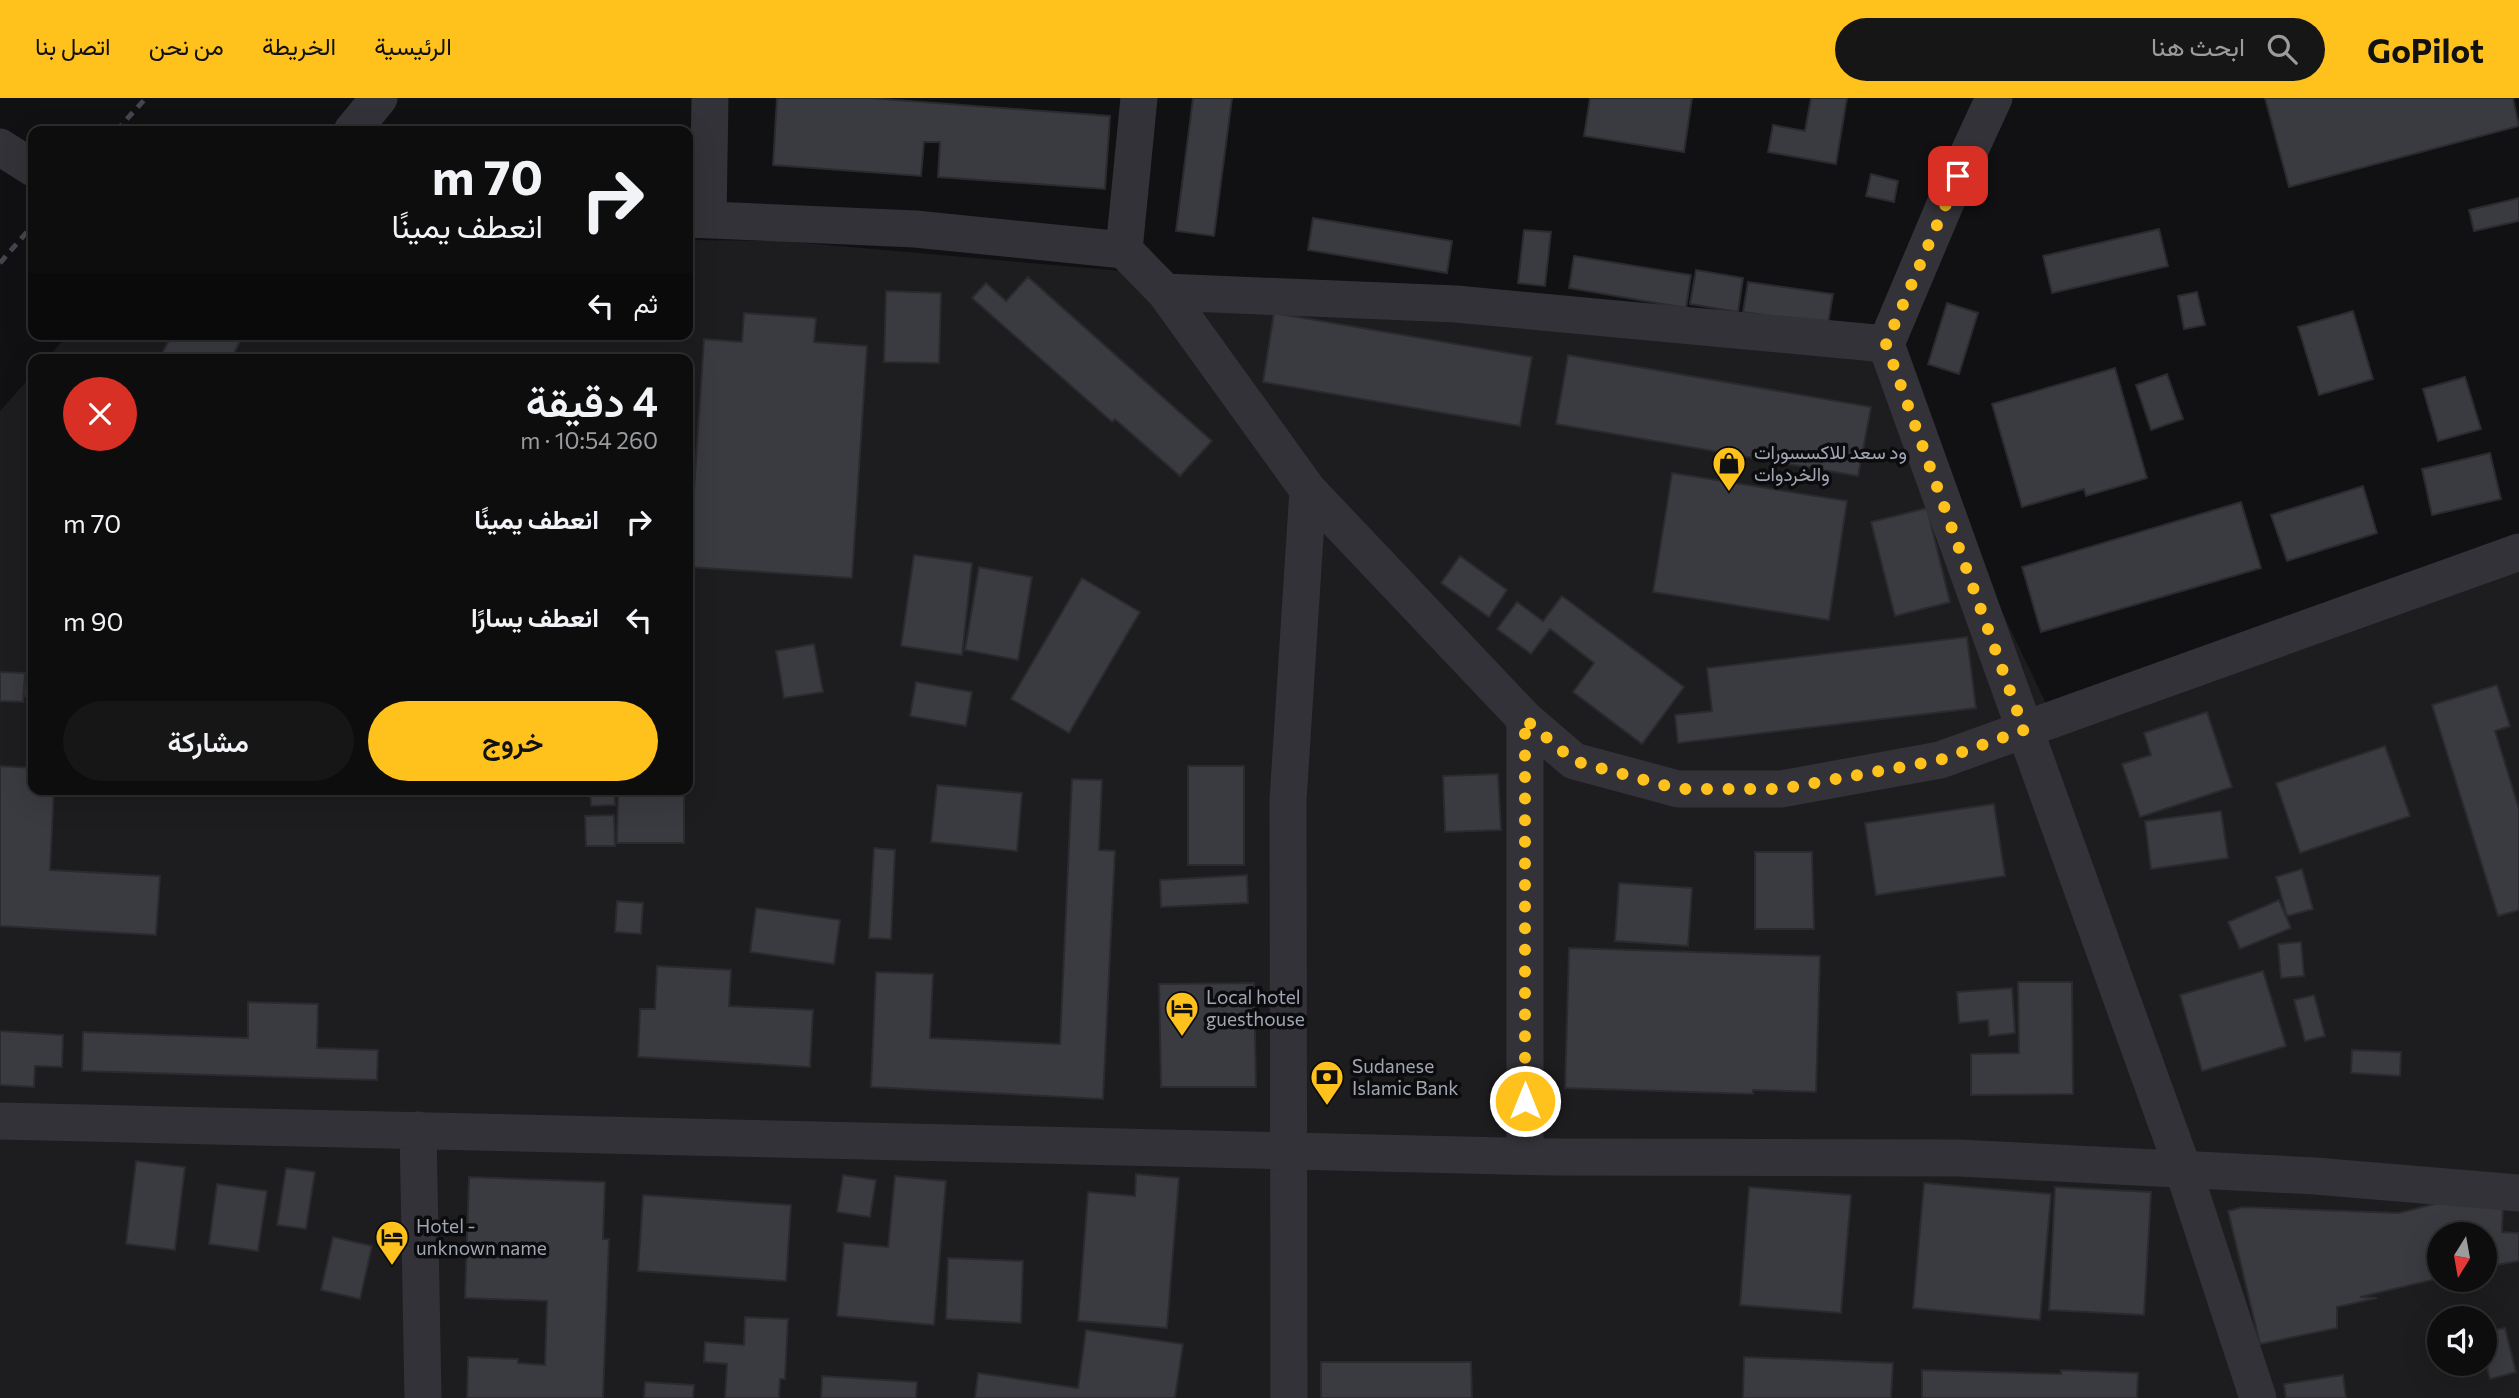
<!DOCTYPE html>
<html lang="ar">
<meta charset="utf-8">
<style>
:root{--surface:#0d0d0e;--page:#161617;--text:#f1f3f6;--muted:#9a9c9e;--line:#2d2d2e;--accent:#ffc21d}
body{margin:0;font-family:Commissioner,Vazirmatn,sans-serif;background:var(--page);color:var(--text);direction:rtl;height:100vh;display:flex;flex-direction:column;font-size:26px;white-space:nowrap}
*{box-sizing:border-box;margin:0}
p{font-size:23px;color:var(--muted)}
.icon{flex:none;width:38px;height:38px;fill:none;stroke:currentColor;stroke-width:2;stroke-linecap:round;stroke-linejoin:round}
.map{position:relative;flex:1;overflow:hidden;direction:ltr}
.sheet{position:absolute;left:28px;top:256px;width:665px;height:441px;display:flex;flex-direction:column;background:var(--surface);border-radius:14px;box-shadow:0 7px 28px #0002,0 0 0 2px var(--line);direction:rtl}
.sheet>*{flex:none}
.top-card{position:absolute;left:28px;top:28px;width:665px;height:214px;border-radius:14px;box-shadow:0 7px 28px #0002,0 0 0 2px var(--line);direction:rtl;background:#0d0d0e;color:var(--text);overflow:hidden}
.needle{width:46px;rotate:191deg}
.buttons{position:absolute;left:2427px;top:1124px;display:grid;gap:14px}
.buttons a{display:grid;place-items:center;width:70px;height:70px;border-radius:50%;background:var(--surface);box-shadow:0 7px 28px #0002,0 0 0 2px var(--line);font-size:35px}
.pin{position:absolute;display:grid;place-items:center;width:60px;height:60px;color:#fff;margin:-30px;border-radius:14px;box-shadow:0 4px 10px #0006}
.me{position:absolute;width:77px;margin:-38px;rotate:0deg;stroke-linejoin:round;filter:drop-shadow(0 0 5px #0008)}
.turn{display:flex;align-items:center;gap:24px;height:147px;padding:0 35px;font-size:32px}
.turn .icon{width:91px;height:91px;stroke-width:2.5}
.turn b{display:block;font-size:49px;line-height:60px}
.then{display:flex;align-items:center;height:66px;padding:0 35px;background:#0003;gap:14px;font-size:26px}
.round{display:grid;place-items:center;flex:none;width:74px;height:74px;border-radius:37px;background:var(--page)}
.headline{display:flex;align-items:center;justify-content:space-between;height:119px;padding:0 35px}
h1{font-size:42px;font-weight:600;line-height:52px}
.action{display:flex;gap:14px;margin-top:auto;padding:14px 35px}
.action a{flex:1;height:80px;border-radius:42px;background:var(--accent);color:#111;font-size:28px;font-weight:600;line-height:80px;text-align:center}
.action a+a{background:var(--page);color:var(--text)}
ul{padding:0;list-style:none}
li{display:flex;align-items:center;gap:21px;height:98px;padding:0 35px}
li div{flex:1}
li b{display:block;font-size:26px}
li em{font-style:normal}
header{display:flex;align-items:center;gap:42px;box-sizing:border-box;height:98px;padding:0 35px;background:var(--accent);color:#111}
header strong{font-size:33px}
nav{display:flex;gap:38px;margin-inline-start:auto;font-size:24px}
.search{width:490px;height:63px;background:var(--page);display:flex;align-items:center;gap:18px;box-sizing:border-box;padding:0 24px;border-radius:38px;color:var(--muted);font-size:26px}
.map>svg:first-child{display:block}
.built{fill:#1d1d20;fill-rule:evenodd}
.building{fill:#3a3b41;stroke:#2b2b2f;stroke-width:2}
.lines{fill:none;stroke-linecap:round;stroke-linejoin:round}
.minor{stroke:#323238;stroke-width:37}
.rail{stroke:#44464d;stroke-width:5;stroke-dasharray:9 7;stroke-linecap:butt}
.route{stroke:#ffc21d;stroke-width:12;stroke-dasharray:0 21.6}
.labels{text-anchor:middle;stroke-width:7;stroke-linejoin:round;paint-order:stroke}
.poi-label{font-size:19px;fill:#a1a6b5;stroke:#0c0c0e;text-anchor:start}
</style>
<header>
<strong>GoPilot</strong>
<div class="search"><svg class="icon" aria-label="search" viewBox="0 0 24 24"><circle cx="10" cy="10" r="6"/><path d="M15 15l6 6"/></svg>ابحث هنا</div>
<nav><a>الرئيسية</a><a>الخريطة</a><a>من نحن</a><a>اتصل بنا</a></nav>
</header>
<div class="map">
<svg width="2519" height="1300" viewBox="0 0 2519 1300">
<rect width="100%" height="100%" fill="#111113"/>
<path class="built" d="M688,142l94,1 1089,96 189,396 459,-163v828h-2519v-987l33,-37v415h655v-430h-641l21,-25h620zM2440,1136h45v45h-45zM2440,1220h45v45h-45z"/>
<path class="building" d="M777,0h92l241,18 -5,73 -167,-12 2,-35h-16l-3,34 -148,-11z
M1193,0h39l-18,138 -38,-5z
M1590,0h102l-8,54 -100,-16z
M1811,0h36l-11,66 -68,-12 5,-27 32,6z
M2265,0h248l6,28 -230,61z
M1871,76l27,7 -4,21 -28,-6z
M2519,100v23l-45,10 -5,-21z
M1313,120l139,23 -5,32 -139,-23z
M2159,131l9,37 -116,27 -9,-37z
M1524,132l27,2 -6,54 -27,-3z
M1574,158l117,19 -5,33 -117,-20z
M1696,172l47,8 -5,34 -48,-8z
M1028,179l184,164 -32,35 -65,-57 -3,3 -140,-124 14,-15 20,18z
M1748,184l85,12 -5,30 -85,-12z
M886,193l55,2 -2,70 -55,-1z
M2197,194l8,33 -21,4 -6,-33z
M1947,205l31,10 -19,61 -31,-10z
M2353,213l20,68 -54,16 -21,-68z
M744,215l72,5 -2,24 53,4 -15,232 -163,-11 15,-228 38,3z
M1274,215l258,44 -12,69 -257,-44z
M172,236h72l-13,25h-72z
M1568,257l303,52 -13,69 -302,-52z
M2115,270l32,110 -61,18 -2,-7 -62,18 -30,-103z
M2167,276l16,45 -32,11 -15,-45z
M2465,279l16,52 -43,12 -15,-52z
M2490,355l11,46 -69,16 -10,-46z
M1672,375l175,28 -18,119 -176,-28z
M2363,388l14,47 -90,28 -16,-46z
M2241,404l20,66 -220,64 -19,-65z
M1927,410l23,94 -55,14 -24,-94z
M914,457l58,8 -10,92 -61,-9z
M1460,458l47,34 -18,27 -48,-34z
M979,469l53,10 -14,83 -53,-10z
M1082,480l58,34 -71,121 -58,-34z
M1562,498l122,91 -42,57 -69,-52 21,-29 -44,-34 -19,25 -34,-25 20,-27 26,19z
M1967,539l9,71 -298,35 -3,-28 37,-4 -5,-43z
M814,546l9,48 -39,6 -8,-47z
M33,553v46l-9,-2z
M0,574l25,1 -2,29 -23,-1z
M916,584l56,10 -6,34 -56,-10z
M2497,587l13,41 -15,5 24,78v101l-21,6 -66,-211z
M2207,614l25,75 -92,30 -18,-53 29,-9 -7,-22z
M2385,648l25,70 -110,37 -24,-70z
M0,668l33,2v21h21l-4,81 110,6 -4,59 -156,-9z
M1188,668h56v99h-56z
M1498,676l3,56 -56,2 -2,-56z
M1072,681l30,1 -3,70 16,1 -12,248 -232,-12 5,-115 57,2 -3,64 130,6z
M937,687l85,8 -5,58 -86,-9z
M590,691h24l1,16 -24,1z
M618,695h66v50h-67z
M1994,706l11,72 -129,19 -11,-72z
M2221,713l7,47 -77,11 -6,-48z
M614,717l1,31h-29l-1,-30z
M874,750l21,2 -4,89 -22,-1z
M1755,754h57l2,77h-59z
M2302,771l11,40 -26,7 -11,-39z
M1247,777l1,28 -87,4 -1,-27z
M1619,785l73,5 -4,58 -73,-5z
M2279,802l12,28 -51,21 -12,-27z
M617,803l26,2 -2,31 -26,-2z
M756,810l84,12 -6,44 -84,-12z
M2301,844l3,34 -23,2 -3,-34z
M1569,850l251,8 -4,136 -63,-2v4l-188,-6z
M657,868l74,4 -2,36 84,4 -3,57 -172,-10 2,-48h15z
M2263,873l23,75 -84,25 -22,-76z
M2018,884h54l1,112 -102,1v-41l48,-1z
M1254,885l2,104h-95l-2,-103z
M2012,890l3,45 -26,3 -1,-16 -29,3 -2,-31z
M2314,897l11,41 -20,5 -11,-41z
M248,904l70,2 -1,44 61,2 -1,30 -295,-9 1,-39 165,6z
M0,933l63,4 -1,32 -27,-1 -1,21 -34,-2z
M2352,952l49,2 -1,24 -49,-3z
M136,1063l49,6 -10,83 -49,-6z
M286,1070l29,4 -9,57 -29,-4z
M1136,1076l43,4 -12,150 -89,-7 10,-129 47,4z
M843,1077l33,5 -6,37 -33,-5z
M895,1078l51,5 -12,144 -97,-9 7,-73 44,4z
M469,1079l136,5 -2,57h6l-6,159h-136l1,-41 50,2v4l27,2 2,-64 -82,-3z
M1924,1085l127,11 -11,126 -127,-12z
M217,1086l50,7 -9,60 -49,-7z
M1749,1089l102,8 -10,118 -101,-8z
M2055,1089l96,5 -7,123 -95,-5z
M643,1097l148,10 -5,76 -148,-10z
M2446,1103l57,2 -1,29 17,1v28l-34,6v-33h-45v44l-80,19 17,1 -40,9v21l-77,16 -32,-133 15,-4 156,6z
M333,1139l39,9 -12,53 -39,-9z
M948,1160l75,3 -2,62 -75,-4z
M745,1219l43,2 -3,60h-5l-1,19h-54l2,-34 -23,-2 1,-20 39,3z
M2505,1230l11,44 -26,7 -5,-20v-27z
M1086,1232l97,14 -8,54h-200l3,-25 100,15z
M1744,1259l149,6 -2,35h-148z
M1321,1264h150l1,36h-151z
M1922,1272l139,4v-4l77,3 -1,25h-215z
M2343,1277l3,23h-60l-2,-14z
M822,1278l95,6 -1,16h-95z
M645,1284l49,3 -1,13h-49z"/>
<g class="lines">
<path class="minor" d="M352,33l27,-33
M0,49l33,21
M688,121l227,10 209,21 41,42 143,198 217,229 49,42 104,28h103l159,-29 579,-208
M708,122l2,-122
M1124,152l15,-152
M1165,194l291,12 430,40 60,-142 48,-104
M1886,246l297,825 75,229
M0,1023l1552,36 407,1 356,18 204,17
M418,1032l5,268
M1525,1058v-437
M1289,1300l-1,-598 20,-310"/>
<path class="rail" d="M116,33l30,-33
M0,165l33,-38"/>
</g>
<g class="lines">
<path class="route" d="M1525,1003v-382l49,42 104,28h103l159,-29 84,-30 -138,-386 72,-168"/>
</g>
<defs>
<symbol id="shop-pin" viewBox="-11 -11 22 30"><path d="M0 17L-7.5 6A9.5 9.5 0 1 1 7.5 6Z" fill="#ffc21d" stroke="#0c0c0e"/><path d="M-5-2.5h2.3a2.7 3.5 0 0 1 5.4 0H5L5.5 6h-11ZM-1.5-2.5h3a1.5 2.3 0 0 0-3 0Z" fill="#111"/></symbol>
<symbol id="hotel-pin" viewBox="-11 -11 22 30"><path d="M0 17L-7.5 6A9.5 9.5 0 1 1 7.5 6Z" fill="#ffc21d" stroke="#0c0c0e"/><path d="M-6-4.5h1.5V1H6V5H4.5V3h-9V5H-6ZM-4 0a1.8 1.8 0 1 1 3.6 0ZM.5 0V-2.5h3Q6-2.5 6 0Z" fill="#111"/></symbol>
<symbol id="bank-pin" viewBox="-11 -11 22 30"><path d="M0 17L-7.5 6A9.5 9.5 0 1 1 7.5 6Z" fill="#ffc21d" stroke="#0c0c0e"/><path d="M-6-4H6V4H-6ZM0-2.3a2.3 2.3 0 1 0 0 4.6a2.3 2.3 0 1 0 0-4.6Z" fill="#111"/></symbol>
</defs>
<g fill-rule="evenodd">
<use href="#shop-pin" x="1710" y="346" width="38" height="52"/>
<use href="#hotel-pin" x="1163" y="891" width="38" height="52"/>
<use href="#bank-pin" x="1308" y="960" width="38" height="52"/>
<use href="#hotel-pin" x="373" y="1120" width="38" height="52"/>
</g>
<g class="labels">
<g class="poi-label">
<text x="1754" y="361">ود سعد للاكسسورات<tspan x="1754" dy="22">والخردوات</tspan></text>
<text x="1206" y="906">Local hotel<tspan x="1206" dy="22">guesthouse</tspan></text>
<text x="1352" y="975">Sudanese<tspan x="1352" dy="22">Islamic Bank</tspan></text>
<text x="416" y="1135">Hotel -<tspan x="416" dy="22">unknown name</tspan></text>
</g>
</g>
</svg>
<div class="buttons">
<a><svg class="needle" viewBox="-14 -14 28 28"><path d="M0-13l5 13h-10z" fill="#e53935"/><path d="M0 13l5-13h-10z" fill="#9a9c9e"/></svg></a>
<a><svg class="icon" aria-label="sound" viewBox="0 0 24 24"><path d="M4 9h4l5-4v14l-5-4H4zM17 9q2 3 0 6"/></svg></a>
</div>
<div class="pin" style="left:1958px;top:78px;background:#d93025"><svg class="icon" aria-label="arrive" viewBox="0 0 24 24"><path d="M6 21V4h12l-3 4 3 4H6"/></svg></div>
<svg class="me" style="left:1525px;top:1003px" viewBox="-20 -20 40 40"><circle r="17" fill="#ffc21d" stroke="#fff" stroke-width="3"/><path d="M0-11L8 9 0 5-8 9z" fill="#fff"/></svg>
<div class="top-card">
<div class="turn"><svg class="icon" aria-label="right" viewBox="0 0 24 24"><path d="M7 20v-9h11M14 6l5 5-5 5"/></svg><div><b>70 m</b>انعطف يمينًا</div></div>
<div class="then">ثم<svg class="icon" aria-label="left" viewBox="0 0 24 24"><path d="M17 20v-9H6M10 6l-5 5 5 5"/></svg></div>
</div>
<section class="sheet">
<div class="headline"><div><h1>4 دقيقة</h1><p>260 m · 10:54</p></div><a class="round" style="background:#d93025;color:#fff"><svg class="icon" aria-label="close" viewBox="0 0 24 24"><path d="M6 6l12 12M18 6L6 18"/></svg></a></div>
<ul>
<li><svg class="icon" aria-label="right" viewBox="0 0 24 24"><path d="M7 20v-9h11M14 6l5 5-5 5"/></svg><div><b>انعطف يمينًا</b></div><em>70 m</em></li>
<li><svg class="icon" aria-label="left" viewBox="0 0 24 24"><path d="M17 20v-9H6M10 6l-5 5 5 5"/></svg><div><b>انعطف يسارًا</b></div><em>90 m</em></li>
</ul>
<div class="action"><a>خروج</a><a>مشاركة</a></div>
</section>
</div>
